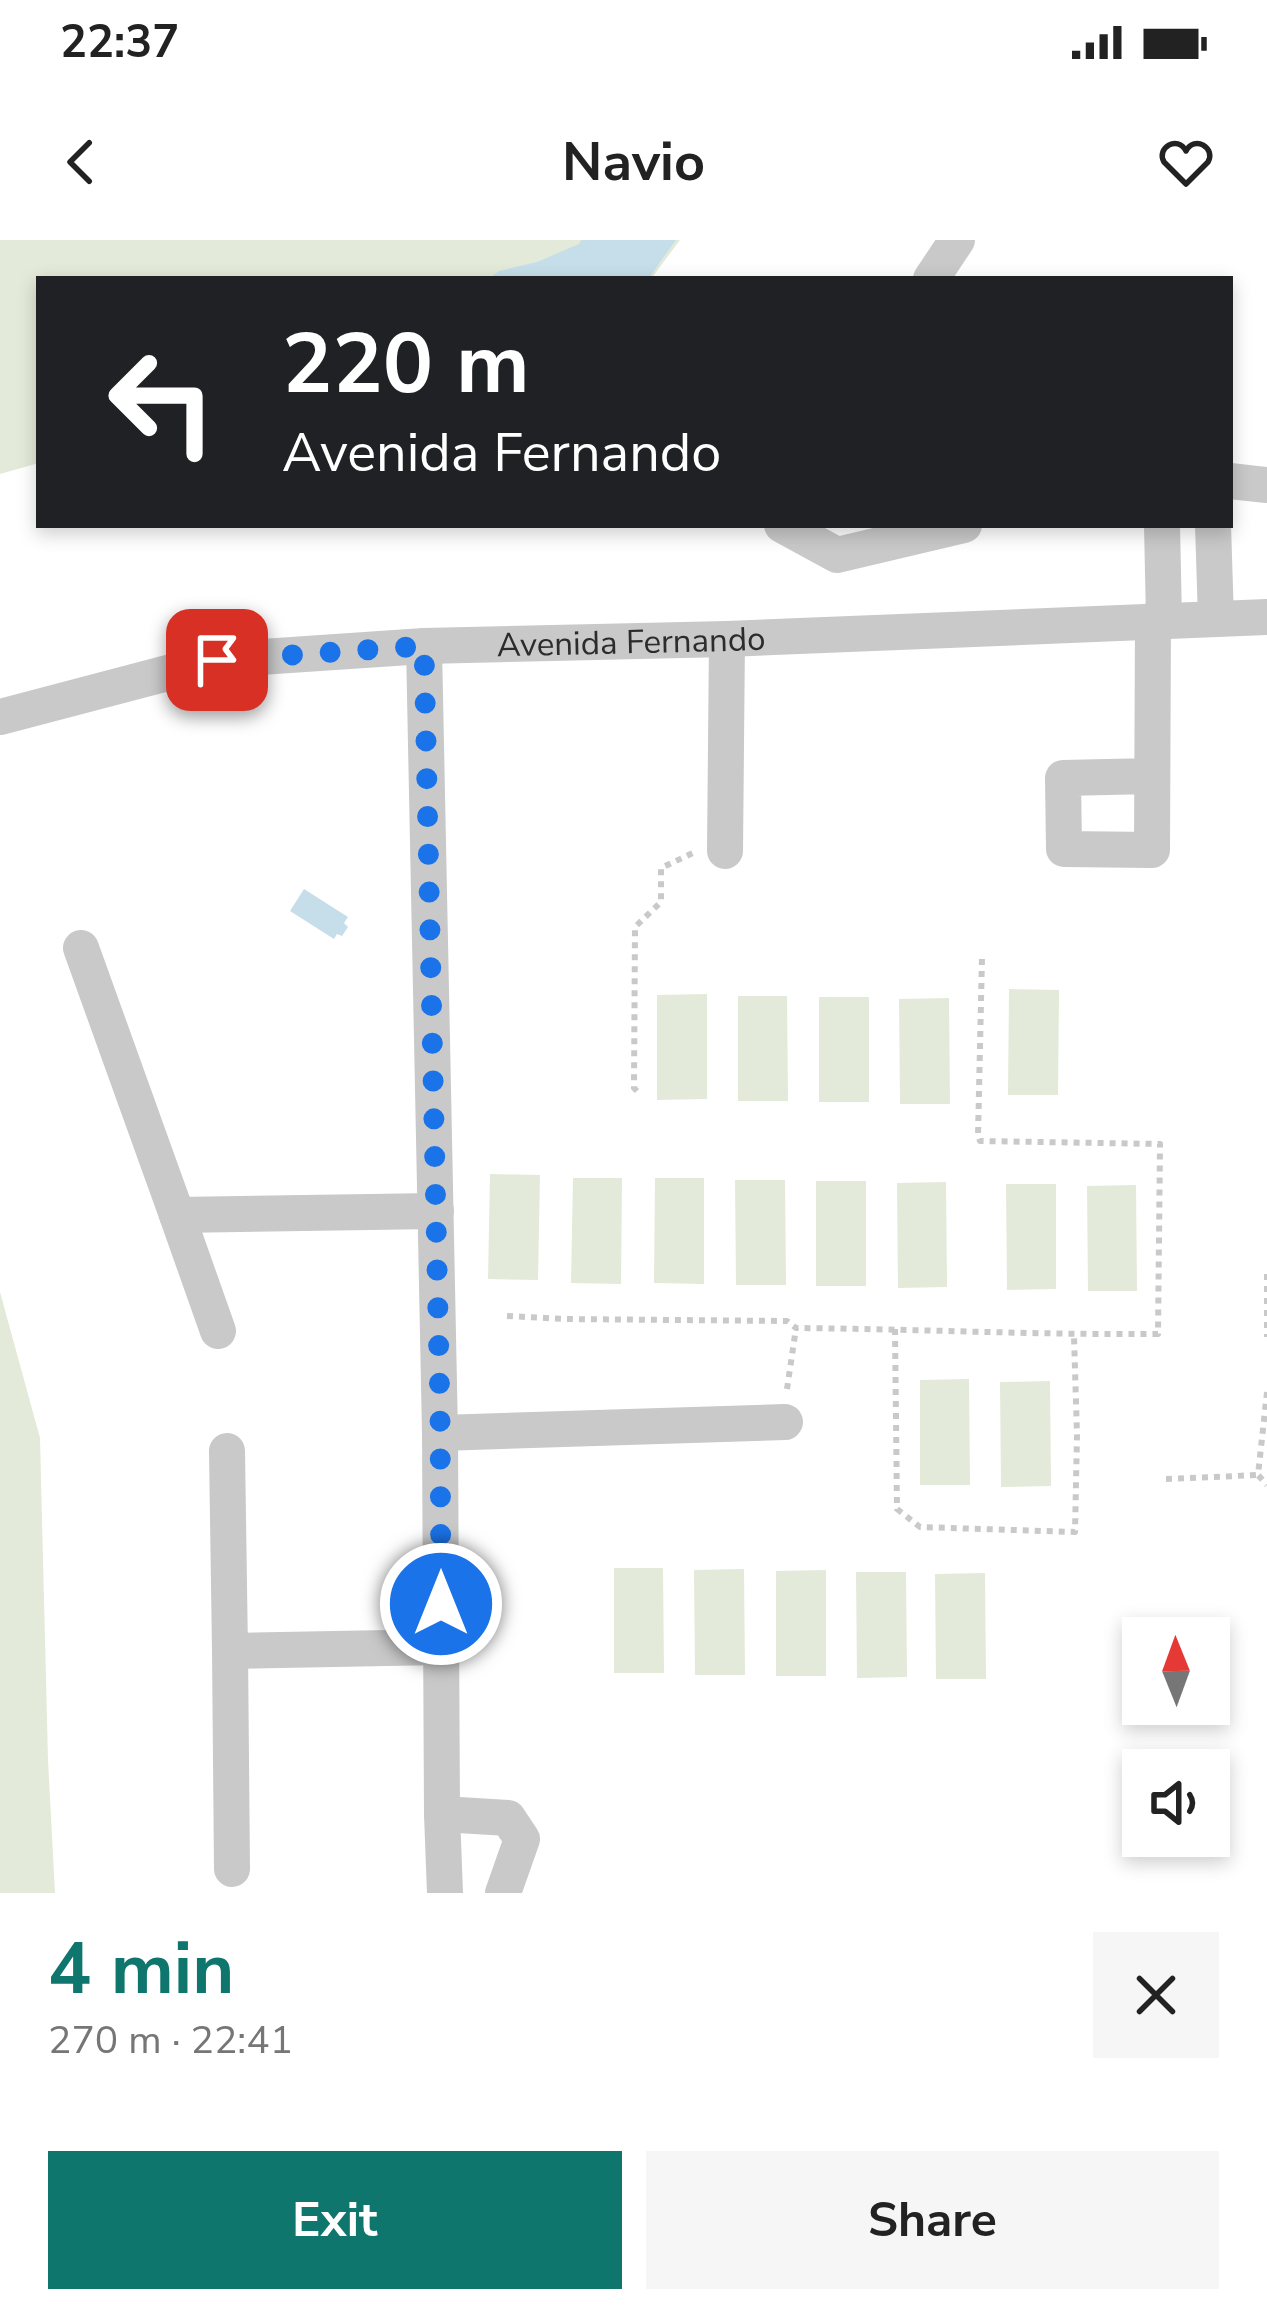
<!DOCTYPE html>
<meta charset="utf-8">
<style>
:root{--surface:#fff;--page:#f6f6f6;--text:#222;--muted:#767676;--accent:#0f766e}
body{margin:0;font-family:"Nunito Sans",sans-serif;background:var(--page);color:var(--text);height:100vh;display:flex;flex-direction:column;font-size:45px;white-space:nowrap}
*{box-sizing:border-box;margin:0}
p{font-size:39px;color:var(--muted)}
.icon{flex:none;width:66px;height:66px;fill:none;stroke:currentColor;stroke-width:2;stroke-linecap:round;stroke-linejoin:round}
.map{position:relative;height:1653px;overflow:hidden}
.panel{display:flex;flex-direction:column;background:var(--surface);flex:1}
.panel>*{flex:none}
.top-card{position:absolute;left:36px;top:36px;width:1197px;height:252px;border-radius:0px;box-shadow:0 6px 18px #0003;background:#202124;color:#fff;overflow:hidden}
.needle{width:78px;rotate:359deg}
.buttons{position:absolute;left:1122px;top:1377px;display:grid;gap:24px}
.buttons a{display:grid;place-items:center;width:108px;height:108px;border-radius:0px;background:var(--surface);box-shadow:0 6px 18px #0003;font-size:60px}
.pin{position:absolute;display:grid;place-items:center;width:102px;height:102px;color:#fff;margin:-51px;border-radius:24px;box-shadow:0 6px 18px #0006}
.me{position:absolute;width:132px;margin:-66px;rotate:0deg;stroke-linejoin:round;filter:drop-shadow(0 0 9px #0008)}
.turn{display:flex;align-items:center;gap:42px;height:252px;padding:0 48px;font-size:54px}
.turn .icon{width:156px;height:156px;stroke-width:2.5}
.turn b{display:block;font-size:84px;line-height:102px}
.round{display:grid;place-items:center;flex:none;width:126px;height:126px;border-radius:0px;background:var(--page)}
.summary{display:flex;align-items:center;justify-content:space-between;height:204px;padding:0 48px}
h1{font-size:72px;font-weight:700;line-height:90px;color:var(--accent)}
.cta{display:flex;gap:24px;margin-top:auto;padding:24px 48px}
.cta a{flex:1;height:138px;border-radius:0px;background:var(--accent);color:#fff;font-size:48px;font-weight:700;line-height:138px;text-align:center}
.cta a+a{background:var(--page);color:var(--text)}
.status{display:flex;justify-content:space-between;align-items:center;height:84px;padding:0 60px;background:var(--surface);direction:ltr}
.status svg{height:33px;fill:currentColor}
header{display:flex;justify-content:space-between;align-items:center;height:156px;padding:0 48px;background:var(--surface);font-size:54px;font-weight:700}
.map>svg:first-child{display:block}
.green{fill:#e3ead9}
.water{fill:#c5deea}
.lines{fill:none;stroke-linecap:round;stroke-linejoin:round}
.path{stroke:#c9c9c9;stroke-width:6;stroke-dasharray:6 6;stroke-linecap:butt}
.minor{stroke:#c9c9c9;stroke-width:36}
.route{stroke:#1a73e8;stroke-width:21;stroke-dasharray:0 37.8}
.labels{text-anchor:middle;stroke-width:12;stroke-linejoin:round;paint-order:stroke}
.street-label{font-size:33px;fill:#2c2c2c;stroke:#fff}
</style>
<div class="status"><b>22:37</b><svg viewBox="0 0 49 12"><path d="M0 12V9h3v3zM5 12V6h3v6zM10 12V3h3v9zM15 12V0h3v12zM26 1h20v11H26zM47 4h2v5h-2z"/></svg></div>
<header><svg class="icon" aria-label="back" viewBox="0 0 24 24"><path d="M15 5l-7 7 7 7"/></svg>Navio<svg class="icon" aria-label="heart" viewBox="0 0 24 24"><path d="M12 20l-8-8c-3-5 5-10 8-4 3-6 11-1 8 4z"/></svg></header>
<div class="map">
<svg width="1267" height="1653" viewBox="0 0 1267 1653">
<rect width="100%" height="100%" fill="#fff"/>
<path class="green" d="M0,0h680l-29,39h-612v184l-39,11z
M1009,749l50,1 -1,105h-50z
M707,754v105l-50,1v-105z
M738,756h49l1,105h-50z
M819,757h50v105h-50z
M949,758l1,106h-50l-1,-105z
M490,934l50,1 -2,105 -50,-1z
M573,938h49l-1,106 -50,-1z
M655,938h49v106l-50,-1z
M735,940h50l1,105h-50z
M816,941h50v105h-50z
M946,942l1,105 -49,1 -1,-105z
M1006,944h50v105l-49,1z
M1136,945l1,106h-49l-1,-105z
M0,1052l40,146 8,322 7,133h-55z
M969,1139l1,106h-50v-105z
M1050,1141l1,105 -50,1 -1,-105z
M614,1328h49l1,105h-50z
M744,1329l1,106h-50l-1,-105z
M826,1330v106h-50v-105z
M856,1332h50l1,105 -50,1z
M985,1333l1,106h-50l-1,-105z"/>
<path class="water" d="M581,0h95l-28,39h-160l11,-8 38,-9 42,-18z
M304,649l44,28 -4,6 4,4 -6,9 -5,-2 -3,5 -44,-28z"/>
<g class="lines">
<path class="path" d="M637,851l-3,-3 1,-161 26,-25v-34l34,-16
M1267,1034v63
M507,1076l58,3 222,2 9,7c121,1 242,7 362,6l2,-190 -180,-3 -2,-5 4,-179
M895,1089l2,180 23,18 155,5 2,-97 -3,-99
M787,1149l9,-61
M1267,1152l-9,83 9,10
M1166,1239l92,-4"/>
<g class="minor">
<path d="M931,39l26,-39"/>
<path d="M1230,241l37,4"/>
<path d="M782,285l55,30 127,-30"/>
<path d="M1162,285l2,95"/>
<path d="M1213,285l3,94"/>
<path d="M424,406l16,787 2,381 3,79"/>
<path id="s1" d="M0,477l217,-57 207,-14 303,-7 540,-22"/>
<path d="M1152,536l-89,2 1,71 88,1 1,-230"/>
<path d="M725,611l2,-212"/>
<path d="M81,708l96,267 259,-4"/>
<path d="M177,975l41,116"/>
<path d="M440,1193l345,-11"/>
<path d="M227,1211l3,200 211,-4"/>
<path d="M230,1411l2,218"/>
<path d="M442,1574l66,4 14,21 -19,54"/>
</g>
</g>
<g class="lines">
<path class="route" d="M217,420l207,-14 16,764 1,194"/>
</g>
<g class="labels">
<g class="street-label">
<text dy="12" stroke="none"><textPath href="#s1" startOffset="639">Avenida Fernando</textPath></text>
</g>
</g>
</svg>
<div class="buttons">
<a><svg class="needle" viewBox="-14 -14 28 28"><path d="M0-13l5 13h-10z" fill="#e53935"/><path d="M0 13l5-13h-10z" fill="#767676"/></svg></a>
<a><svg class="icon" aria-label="sound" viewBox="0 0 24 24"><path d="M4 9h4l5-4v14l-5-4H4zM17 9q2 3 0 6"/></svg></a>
</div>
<div class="pin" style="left:217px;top:420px;background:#d93025"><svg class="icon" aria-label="arrive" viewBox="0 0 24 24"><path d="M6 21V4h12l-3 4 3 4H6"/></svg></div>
<svg class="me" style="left:441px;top:1364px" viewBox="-20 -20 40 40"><circle r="17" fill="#1a73e8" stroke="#fff" stroke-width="3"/><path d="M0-11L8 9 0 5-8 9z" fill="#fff"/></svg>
<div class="top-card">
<div class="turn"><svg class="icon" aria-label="left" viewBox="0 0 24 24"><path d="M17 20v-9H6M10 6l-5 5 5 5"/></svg><div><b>220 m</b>Avenida Fernando</div></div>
</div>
</div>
<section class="panel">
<div class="summary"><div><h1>4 min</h1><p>270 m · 22:41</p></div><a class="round"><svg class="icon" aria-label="close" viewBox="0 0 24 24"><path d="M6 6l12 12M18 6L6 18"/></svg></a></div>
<div class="cta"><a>Exit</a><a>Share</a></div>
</section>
